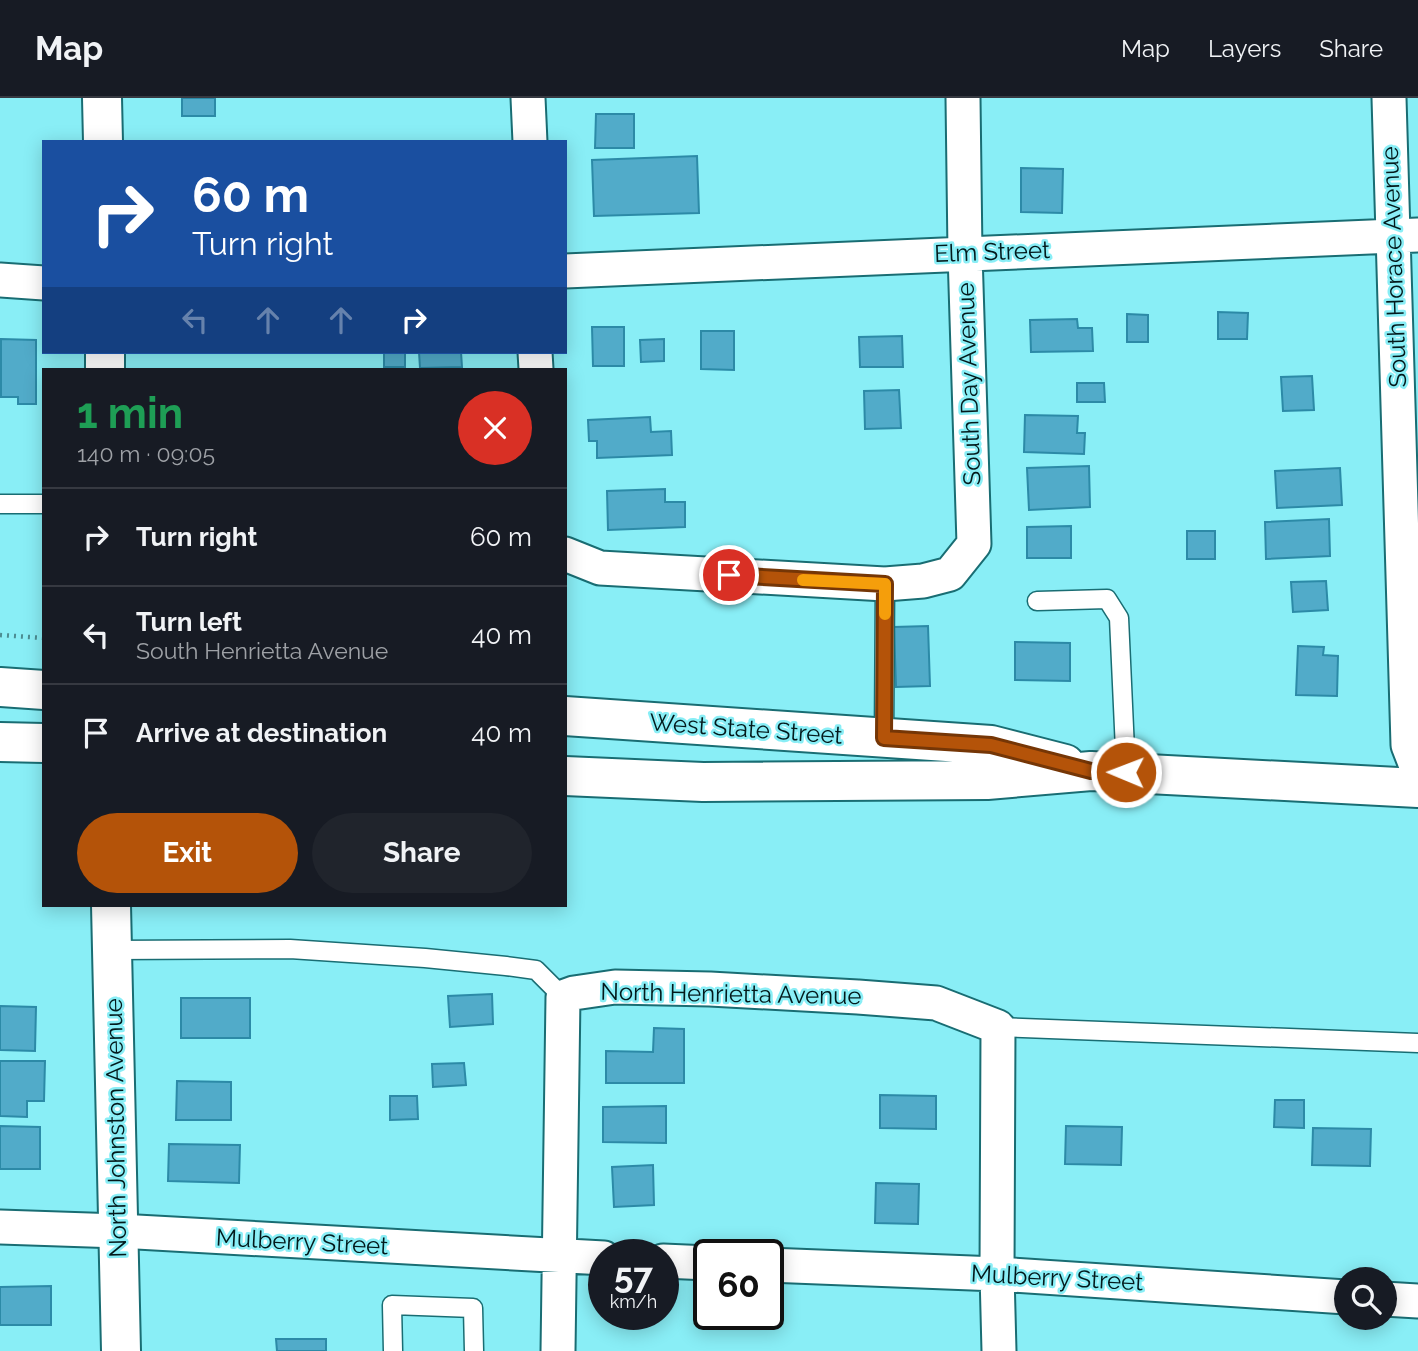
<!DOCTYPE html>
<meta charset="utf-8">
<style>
:root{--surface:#171b24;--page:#20242c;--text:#f1f3f6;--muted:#9ea1a6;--line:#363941;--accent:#b45309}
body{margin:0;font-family:Raleway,sans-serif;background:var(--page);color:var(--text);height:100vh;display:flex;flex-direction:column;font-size:26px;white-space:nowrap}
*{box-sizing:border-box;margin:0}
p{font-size:23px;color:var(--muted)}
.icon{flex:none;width:38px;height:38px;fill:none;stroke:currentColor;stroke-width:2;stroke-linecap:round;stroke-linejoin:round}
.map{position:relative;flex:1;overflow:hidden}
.panel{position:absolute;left:42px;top:270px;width:525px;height:539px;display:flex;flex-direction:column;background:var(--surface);border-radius:0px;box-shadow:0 4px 18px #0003}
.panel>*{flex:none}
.banner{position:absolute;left:42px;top:42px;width:525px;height:214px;border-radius:0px;box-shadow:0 4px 18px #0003;background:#1a4fa0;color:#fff;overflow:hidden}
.tools{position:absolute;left:1334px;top:1169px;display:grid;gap:14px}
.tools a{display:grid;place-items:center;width:63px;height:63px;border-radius:50%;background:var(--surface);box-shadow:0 4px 18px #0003;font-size:35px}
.speed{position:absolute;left:588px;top:1141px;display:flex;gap:14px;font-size:35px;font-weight:700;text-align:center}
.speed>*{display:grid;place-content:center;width:91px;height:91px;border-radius:50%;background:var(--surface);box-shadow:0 4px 18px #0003;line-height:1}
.speed small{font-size:18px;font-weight:400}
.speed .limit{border:4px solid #111;border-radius:10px;background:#fff;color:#111}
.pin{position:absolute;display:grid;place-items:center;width:60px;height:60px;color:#fff;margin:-30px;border:4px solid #fff;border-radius:50%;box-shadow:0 2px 7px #0007}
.me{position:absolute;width:77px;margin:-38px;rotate:271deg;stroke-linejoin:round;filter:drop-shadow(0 0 5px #0008)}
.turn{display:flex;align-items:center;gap:24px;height:147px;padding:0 35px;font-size:32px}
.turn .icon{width:91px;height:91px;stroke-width:2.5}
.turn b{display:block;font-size:49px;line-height:60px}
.lanes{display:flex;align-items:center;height:66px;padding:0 35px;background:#0003;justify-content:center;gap:35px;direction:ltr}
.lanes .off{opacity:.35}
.round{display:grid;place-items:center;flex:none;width:74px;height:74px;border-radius:37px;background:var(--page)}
.summary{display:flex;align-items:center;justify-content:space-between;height:119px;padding:0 35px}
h1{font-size:42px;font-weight:700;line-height:52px;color:#1e9e55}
.primary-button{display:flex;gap:14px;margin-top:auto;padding:14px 35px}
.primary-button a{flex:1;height:80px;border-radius:42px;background:var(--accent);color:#fff;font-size:28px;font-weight:700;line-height:80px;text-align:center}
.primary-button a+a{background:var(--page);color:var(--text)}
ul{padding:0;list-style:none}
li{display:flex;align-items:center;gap:21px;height:98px;padding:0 35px;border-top:2px solid var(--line)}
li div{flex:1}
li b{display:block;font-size:26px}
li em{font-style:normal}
header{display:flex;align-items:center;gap:42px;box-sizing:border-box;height:98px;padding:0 35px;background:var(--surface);border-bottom:2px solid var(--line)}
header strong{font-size:33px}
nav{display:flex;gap:38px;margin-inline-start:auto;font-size:24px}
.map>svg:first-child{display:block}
.building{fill:#51abc9;stroke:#2c8aa7;stroke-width:2}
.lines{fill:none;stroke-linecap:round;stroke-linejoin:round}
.lane-casing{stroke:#196d73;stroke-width:21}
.street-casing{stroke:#196d73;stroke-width:37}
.secondary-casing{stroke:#196d73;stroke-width:42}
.primary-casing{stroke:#196d73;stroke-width:42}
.path{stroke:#4c8c92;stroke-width:4.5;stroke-dasharray:2 5;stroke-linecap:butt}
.lane{stroke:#fff;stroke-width:18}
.street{stroke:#fff;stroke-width:33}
.secondary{stroke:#fff;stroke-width:38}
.primary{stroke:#fff;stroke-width:38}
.route-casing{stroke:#753606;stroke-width:18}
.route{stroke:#b45309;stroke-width:12}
.slow{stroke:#f59e0b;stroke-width:12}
.labels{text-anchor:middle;stroke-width:5;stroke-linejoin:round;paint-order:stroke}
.street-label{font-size:24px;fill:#03191b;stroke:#89eef6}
</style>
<header>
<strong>Map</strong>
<nav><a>Map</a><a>Layers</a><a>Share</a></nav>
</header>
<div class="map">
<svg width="1418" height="1253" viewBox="0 0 1418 1253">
<rect width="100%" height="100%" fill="#89eef6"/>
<path class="building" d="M182,0h33v18h-33z
M596,16h38v34h-39z
M697,58l2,57 -105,3 -2,-56z
M1021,70l42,1 -1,44 -41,-1z
M1218,214l30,1 -1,26h-29z
M1127,216l21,1v27h-21z
M1077,221l1,9h14l1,23 -62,1 -1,-32z
M592,229h32v39h-31z
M701,233h33v39l-33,-1z
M902,238l1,31h-43l-1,-30z
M1,241l35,1v64h-18v-7h-17z
M664,241v22l-23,1 -1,-22z
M384,254h21v15h-21z
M419,254h42l1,15 -42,1z
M1312,278l2,34 -31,1 -2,-34z
M1077,285h27l1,19h-28z
M899,292l2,38 -36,1 -1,-38z
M1025,317l53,1 -1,17h8l-1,21 -60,-2z
M650,319l1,15 20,-1 1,24 -75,3v-17h-8l-1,-21z
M1089,368l1,41 -61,3 -2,-42z
M1340,370l2,37 -65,3 -2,-37z
M665,391v13h20v25l-77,3 -1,-39z
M1329,421l1,37 -64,3 -1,-37z
M1071,428v32h-44v-31z
M1187,433h28v28h-28z
M1326,483l2,29 -35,2 -2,-30z
M928,528l2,60 -34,1 -2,-60z
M1015,544l55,1v38l-55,-1z
M1298,548l26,1 -1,8 15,1 -1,40 -41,-1z
M492,896l1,30 -43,3 -2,-31z
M181,900h69v40h-69z
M0,908l36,1 -1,44 -35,-1z
M654,930l30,1v54h-78v-32l47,1z
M0,963h45l-1,40h-17v16l-27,-1z
M464,965l2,22 -33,2 -1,-23z
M177,983l54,1v38h-55z
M880,997l56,1v33l-56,-1z
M390,998h27l1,23 -28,1z
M1275,1002h29v28l-30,-1z
M666,1008v37l-63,-1v-35z
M0,1028l40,1v42h-40z
M1066,1028l56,1 -1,38 -56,-1z
M1313,1030l58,1 -1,37 -58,-1z
M169,1046l71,1 -1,38 -71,-2z
M653,1067l1,40 -40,2 -2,-40z
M876,1085l43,1 -1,40 -43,-1z
M51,1188v39h-51v-38z
M276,1241h50v12h-49z"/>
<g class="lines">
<defs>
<path id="lane" d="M0,406h44
M1037,503l70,-2 12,19 7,154
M884,640l1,-154
M112,852l178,-1 135,9 81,8 30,4 27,27
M998,929l420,16
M393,1253l-1,-46 81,3 1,43"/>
<path id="street" d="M528,0l2,44
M1389,0l19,647 10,26
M565,173l853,-36
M0,182l44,3
M535,254l1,17
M565,456l35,14 285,16 38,-3 27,-7 24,-30 -9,-291 -2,-155
M0,1129l119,4 485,27
M663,1163l46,2
M768,1167l229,9 349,23
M1384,1201l34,2
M558,1253l5,-354 11,-4 41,-6 95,2 148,8 78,6 62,24 -1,247 2,77"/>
<path id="secondary" d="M102,0l1,44
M105,254v17
M111,807l10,446"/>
<path id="primary" d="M0,589l44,3
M565,618l426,29 74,19
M0,644l44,1
M565,678l138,6 284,-2 104,-9 327,17"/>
</defs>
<use href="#lane" class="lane-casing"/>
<use href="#street" class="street-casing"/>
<use href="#secondary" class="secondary-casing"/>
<use href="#primary" class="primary-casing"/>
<path class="path" d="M0,537l44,3"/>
<use href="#lane" class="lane"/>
<use href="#street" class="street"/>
<use href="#secondary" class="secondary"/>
<use href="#primary" class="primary"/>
</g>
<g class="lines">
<defs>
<path id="route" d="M729,477l156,9 -1,154 107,7 100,26 35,1"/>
</defs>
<use href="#route" class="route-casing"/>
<use href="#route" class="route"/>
<path class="slow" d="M803,482l82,4v30"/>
</g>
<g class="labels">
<g class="street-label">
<text transform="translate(992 154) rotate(-2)" y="8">Elm Street</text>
<text transform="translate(1394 169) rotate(-92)" y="8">South Horace Avenue</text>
<text transform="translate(969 286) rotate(-92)" y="8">South Day Avenue</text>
<text transform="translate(746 631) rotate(4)" y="8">West State Street</text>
<text transform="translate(731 896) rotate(1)" y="8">North Henrietta Avenue</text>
<text transform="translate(116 1030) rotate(-91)" y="8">North Johnston Avenue</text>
<text transform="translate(302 1144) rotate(3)" y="8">Mulberry Street</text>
<text transform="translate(1057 1180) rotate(3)" y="8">Mulberry Street</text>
</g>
</g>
</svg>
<div class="tools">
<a><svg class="icon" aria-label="search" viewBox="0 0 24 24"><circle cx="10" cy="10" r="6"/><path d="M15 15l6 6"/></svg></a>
</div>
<div class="speed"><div>57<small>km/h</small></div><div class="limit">60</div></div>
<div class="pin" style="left:729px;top:477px;background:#d93025"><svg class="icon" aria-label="arrive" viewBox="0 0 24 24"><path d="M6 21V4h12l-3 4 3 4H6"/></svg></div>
<svg class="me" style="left:1126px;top:674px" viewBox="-20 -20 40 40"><circle r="17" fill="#b45309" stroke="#fff" stroke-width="3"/><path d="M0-11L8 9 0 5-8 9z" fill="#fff"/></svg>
<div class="banner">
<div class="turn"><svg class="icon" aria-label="right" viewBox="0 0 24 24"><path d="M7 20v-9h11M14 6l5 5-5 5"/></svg><div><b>60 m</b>Turn right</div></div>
<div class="lanes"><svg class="icon off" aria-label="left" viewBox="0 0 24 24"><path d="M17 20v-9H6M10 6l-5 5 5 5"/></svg><svg class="icon off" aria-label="ahead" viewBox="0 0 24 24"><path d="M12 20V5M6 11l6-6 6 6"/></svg><svg class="icon off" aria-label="ahead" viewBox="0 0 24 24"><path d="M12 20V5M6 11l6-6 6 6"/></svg><svg class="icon" aria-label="right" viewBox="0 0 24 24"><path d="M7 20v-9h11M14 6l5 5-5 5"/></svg></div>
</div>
<section class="panel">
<div class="summary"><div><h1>1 min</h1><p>140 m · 09:05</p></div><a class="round" style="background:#d93025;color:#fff"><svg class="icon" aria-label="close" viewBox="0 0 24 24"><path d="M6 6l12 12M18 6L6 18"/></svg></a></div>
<ul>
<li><svg class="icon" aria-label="right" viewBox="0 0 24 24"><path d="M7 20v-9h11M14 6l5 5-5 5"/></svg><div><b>Turn right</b></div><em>60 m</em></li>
<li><svg class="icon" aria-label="left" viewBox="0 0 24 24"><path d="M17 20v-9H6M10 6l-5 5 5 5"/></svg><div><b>Turn left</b><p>South Henrietta Avenue</p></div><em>40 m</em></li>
<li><svg class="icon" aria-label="arrive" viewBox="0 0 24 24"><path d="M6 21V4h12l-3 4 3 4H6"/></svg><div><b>Arrive at destination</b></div><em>40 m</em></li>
</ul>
<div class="primary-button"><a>Exit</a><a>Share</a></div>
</section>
</div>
